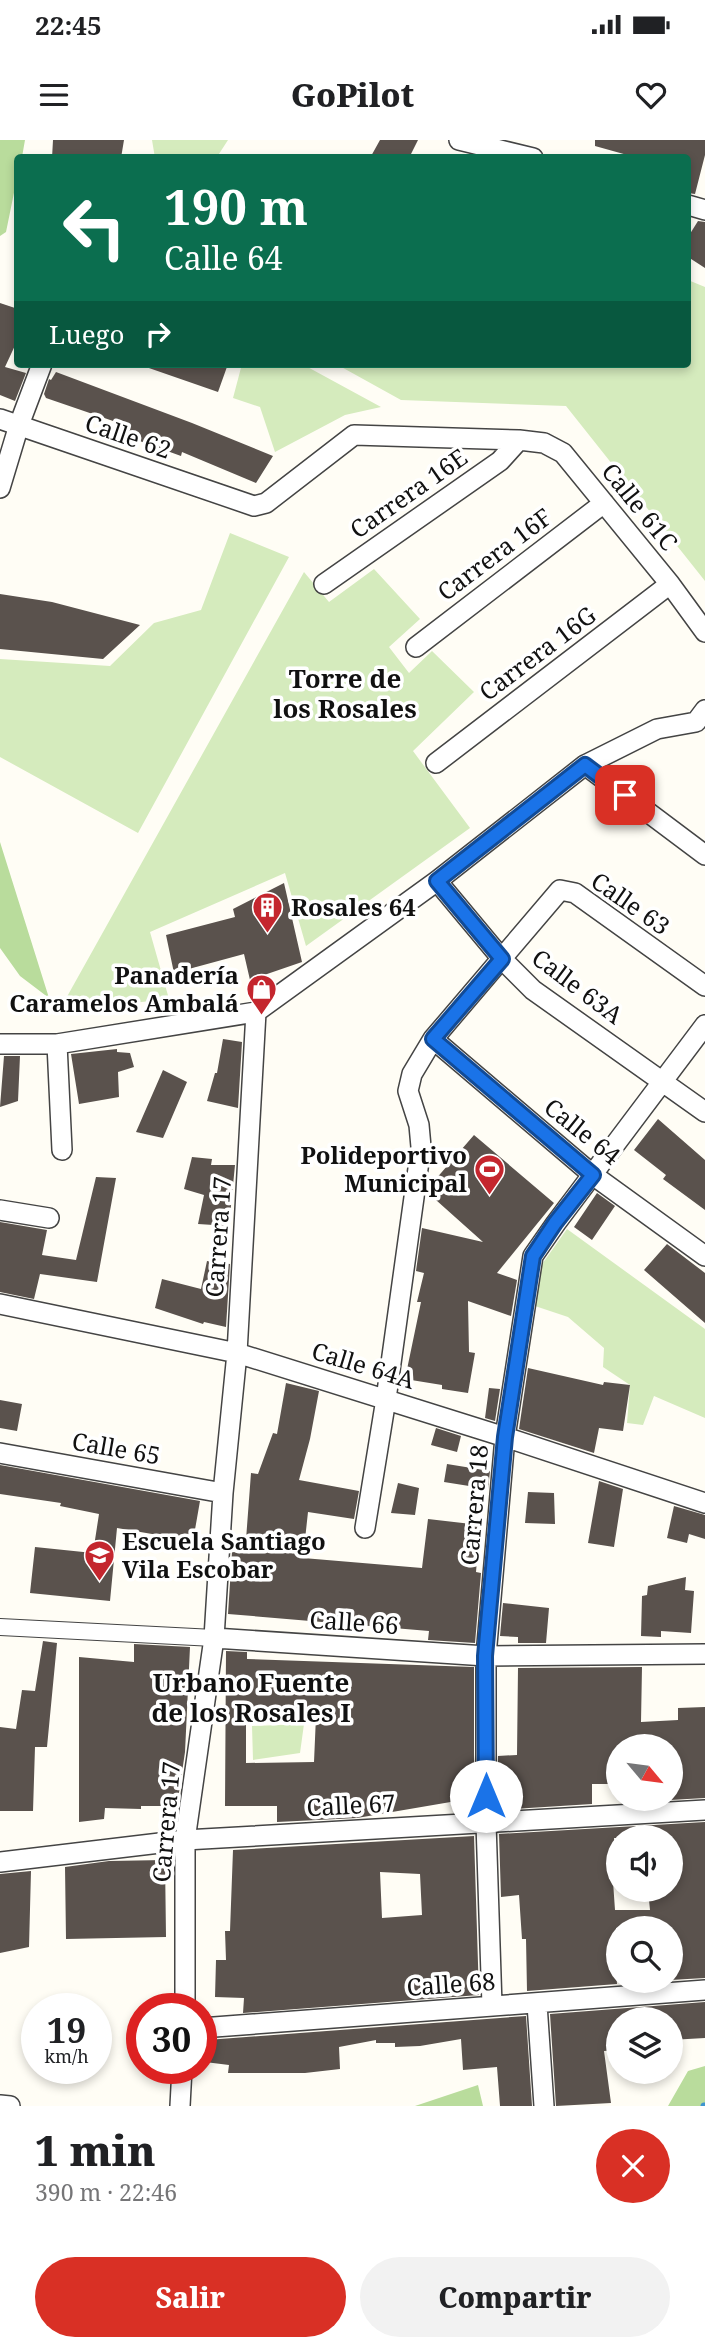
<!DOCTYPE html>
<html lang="es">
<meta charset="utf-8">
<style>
:root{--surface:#fff;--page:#f2f2f2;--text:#202124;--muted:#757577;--accent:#d93025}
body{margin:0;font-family:"Noto Serif",serif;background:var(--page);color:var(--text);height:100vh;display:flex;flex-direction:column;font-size:26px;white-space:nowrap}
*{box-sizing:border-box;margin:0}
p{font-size:23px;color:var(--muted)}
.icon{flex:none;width:38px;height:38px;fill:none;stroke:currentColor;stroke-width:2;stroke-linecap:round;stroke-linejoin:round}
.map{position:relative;height:1966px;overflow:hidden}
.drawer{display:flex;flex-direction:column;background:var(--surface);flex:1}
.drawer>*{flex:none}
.banner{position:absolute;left:14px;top:14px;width:677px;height:214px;border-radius:7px;box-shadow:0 4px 10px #0003;background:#0b6e4f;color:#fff;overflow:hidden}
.needle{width:46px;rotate:119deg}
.fabs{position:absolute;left:606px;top:1594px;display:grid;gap:14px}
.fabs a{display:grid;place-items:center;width:77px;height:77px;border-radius:50%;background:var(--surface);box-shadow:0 4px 10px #0003;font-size:35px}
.speed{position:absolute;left:21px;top:1853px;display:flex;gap:14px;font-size:35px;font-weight:700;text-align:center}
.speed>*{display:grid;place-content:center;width:91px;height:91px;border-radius:50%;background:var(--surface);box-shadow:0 4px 10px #0003;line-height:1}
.speed small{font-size:18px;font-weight:400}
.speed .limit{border:10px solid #d22;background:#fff;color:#111}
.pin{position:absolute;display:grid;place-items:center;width:60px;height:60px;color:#fff;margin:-30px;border-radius:14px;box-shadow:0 4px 10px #0006}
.me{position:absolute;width:77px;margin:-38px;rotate:0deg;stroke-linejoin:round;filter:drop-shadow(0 0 5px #0008)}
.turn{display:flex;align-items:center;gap:24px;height:147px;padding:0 35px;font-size:32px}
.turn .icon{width:91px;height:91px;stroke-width:2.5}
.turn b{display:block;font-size:49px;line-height:60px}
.then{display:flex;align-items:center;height:66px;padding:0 35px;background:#0003;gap:14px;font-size:26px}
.round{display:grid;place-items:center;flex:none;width:74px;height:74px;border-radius:37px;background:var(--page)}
.headline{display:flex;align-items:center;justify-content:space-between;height:119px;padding:0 35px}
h1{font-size:42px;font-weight:800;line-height:52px}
.action{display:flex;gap:14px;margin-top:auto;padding:14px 35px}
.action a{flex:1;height:80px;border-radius:42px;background:var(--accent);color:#fff;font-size:28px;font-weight:800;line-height:80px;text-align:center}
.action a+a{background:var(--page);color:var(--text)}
.status{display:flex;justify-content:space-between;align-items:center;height:49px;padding:0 35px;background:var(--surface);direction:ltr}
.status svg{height:19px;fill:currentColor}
header{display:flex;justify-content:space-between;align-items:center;height:91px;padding:0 35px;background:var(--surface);font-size:32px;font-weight:800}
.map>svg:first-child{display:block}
.green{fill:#d5ebbd}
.forest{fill:#b9dc9c}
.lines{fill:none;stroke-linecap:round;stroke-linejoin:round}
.stream{stroke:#3f96cf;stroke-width:7}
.building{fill:#5a524d;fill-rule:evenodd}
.pedestrian-casing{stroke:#444;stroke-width:18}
.minor-casing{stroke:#444;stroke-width:22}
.pedestrian{stroke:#fff;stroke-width:16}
.minor{stroke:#fff;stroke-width:19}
.route-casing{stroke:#114b97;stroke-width:18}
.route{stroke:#1a73e8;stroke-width:12}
.labels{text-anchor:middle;stroke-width:7;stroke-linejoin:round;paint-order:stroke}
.street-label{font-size:24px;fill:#111;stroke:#fff}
.poi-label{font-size:24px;font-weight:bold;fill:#111;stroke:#fff;text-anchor:start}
.neighbourhood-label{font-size:26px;font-weight:bold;fill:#111;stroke:#fff}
</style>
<div class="status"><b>22:45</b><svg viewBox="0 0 49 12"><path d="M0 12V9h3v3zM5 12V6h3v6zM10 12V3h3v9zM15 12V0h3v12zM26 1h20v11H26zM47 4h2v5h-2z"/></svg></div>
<header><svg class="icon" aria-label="menu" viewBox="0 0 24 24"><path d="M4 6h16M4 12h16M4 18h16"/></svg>GoPilot<svg class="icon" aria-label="heart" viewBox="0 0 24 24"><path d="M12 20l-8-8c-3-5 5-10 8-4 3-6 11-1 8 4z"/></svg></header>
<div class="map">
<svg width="705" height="1966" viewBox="0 0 705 1966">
<rect width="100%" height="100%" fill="#fffdf5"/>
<path class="green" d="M152,0h76l-11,17 -62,1z
M688,140l17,7v294l-139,-175 -165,-6 -65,-36h352z
M242,224h60l79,43 -36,8 -70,37 -15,-45 -27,-9z
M230,393l59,24 -151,276 -138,-76v-98l110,7 44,-43 47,-13z
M374,429l46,50 -31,28 20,26 23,-22 42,41 -61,59 57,77 -164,118 -21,-73 -135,59 19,67 -110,12 245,-439 25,30z
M567,1089l138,100v89l-51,-22 -11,29 -16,-2 3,-38 -27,-18 1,-19 -36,-31 -33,-11 5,-39z
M304,1584l-4,29 -47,7 -1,-34z"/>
<path class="forest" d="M0,0h25l-3,17 -4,1 -1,20 -11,54 -6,4z
M0,702l49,156 -29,-22 -20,-28z
M705,1926v40h-37l20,-35z
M478,1945l5,21h-68z"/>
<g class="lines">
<path class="stream" d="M704,1966h1"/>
</g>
<path class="building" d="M53,0h71l-3,18h-69z
M380,0h38l-9,18h-39z
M595,0h110v15l-10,39 -7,-1v-35h-50l-43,-12z
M698,81l7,1v46l-17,-11v-20z
M0,163l18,6v30l-13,28 21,6 -11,28 -15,-6z
M146,224h82l-10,28 -72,-25z
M56,232l136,51 81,33 -17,27 -74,-31 -1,4 -69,-25 4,-9 -70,-24 -2,-4 5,-15 2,1z
M0,454l52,8 88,23 -37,34 -103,-10z
M284,743l18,79 -52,18 -6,-26 -70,19 -8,-38 69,-18 -2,-8z
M223,899l19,3 -4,66 -31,-7 8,-28h2z
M117,909v3l13,1 4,14 -16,5 1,25 -40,7 -8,-50z
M4,916h16l-2,45 -18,6z
M163,930l24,12 -24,56 -27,-6z
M658,979l47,41v50l-42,-31 3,-4 -32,-25z
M474,995l80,68 -57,70 20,7 -6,36 -43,-15 1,51 6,1 -7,40 -26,-4v-4l-37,-6 16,-77h-4l7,-29 -8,-2 6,-43 61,14 -56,-50 1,-4z
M192,1017l20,2 -1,6h24l-6,61 -31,-2 6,-29 -20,-6z
M96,1037l20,1 -19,104 -57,-8 -6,25 -34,-7v-70l47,8 -5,25 34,5z
M597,1053l18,13 -23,34 -18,-13z
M667,1104l38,29v50l-61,-53z
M207,1121l23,3 -4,63 -22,-5 -1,2 -48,-16 7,-29 39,10z
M528,1228l75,17 1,-3 26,3 -7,46 -24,-3 -5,25 -75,-24z
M286,1243l33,8 -9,48 -11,41 60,11 -5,28 -46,-7 -5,46 119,10 6,-49 52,6 -4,47 5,1 -6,70 -47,-3 1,-9 -201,-17 4,-62 13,1 6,-80 7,1 15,-41 4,1z
M489,1248l11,1 -5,32 -10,-3z
M0,1260l22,4 -5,27 -17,-3z
M436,1288l25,8 -4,16 -26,-7z
M447,1324l43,7 -2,18 -44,-7z
M0,1325l200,36 -7,40 -76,-13 -7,73 -80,-8 5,-46 58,6 6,-39 -39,-8 1,-3 -61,-9z
M599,1341l24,8 -9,58 -26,-4z
M398,1343l21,5 -4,27 -24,-2z
M528,1352l26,1 1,31 -30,-1z
M674,1366l31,9v24l-16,-5 -2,9 -20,-5z
M686,1437l-1,13 9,1 -3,42 -30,-2v6l-20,-1 1,-40 5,-1 1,-9z
M503,1463l46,5 -3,35h-28v-6l-18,-1z
M43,1501l14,2 -10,104h-12l-2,64h-33v-84l16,2 6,-39 13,1z
M134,1504l56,3 -5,105 -8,54h-36v3l-36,-1 -1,11 -25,3v-165l55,5z
M226,1511l21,1v7l227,8v131l-117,20 -80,4v-16h-52zM246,1574l70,2 -2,46 -68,1z
M642,1527l-1,55 37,-2v-12l27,-1v91l-35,2v-54h-52v38h-26v20l-79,5v-13l-15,1v-41l19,-1 1,-87z
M705,1682v156l-35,2v-52h-54v6h-2l3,50 -90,7 -1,-52h-4l-3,-44 -18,2 -2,-63zM614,1698h56v52h-22l2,20h-35l-4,-57 4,-1z
M474,1696l5,159 -236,18 1,-15 -29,-1 1,-37h10l-1,-29h5l3,-81zM380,1732l40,2 2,41 -40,3z
M165,1720l1,77 -100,2 -1,-72 44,-6z
M31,1731l-2,76 -29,6v-79z
M705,1862v36l-35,2v-20h-52v30l-14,1 7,52 -55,3 -6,-92z
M526,1876l6,90h-32l-3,-39 -34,3 -2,-31 -41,7 -25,1v-4h-19v-3l-37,7 1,22 -35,4h-77l1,-8 -24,-3 2,-22z"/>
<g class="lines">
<defs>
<path id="pedestrian" d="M0,1487l214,11"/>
<path id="minor" d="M459,0l74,18
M688,65l17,5
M0,279l254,87 12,-3 88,-68 165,5 25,3 19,10 107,131 35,48
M0,348l19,-63 23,-61
M324,444l176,-123 19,-21
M416,507l188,-144
M436,623l234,-179
M585,625l120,90
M437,741l65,78 31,31 172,122
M433,899l160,136 112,81
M0,904h57l199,-32 181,-131 148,-116 72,-36 39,-7 9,-12
M57,904l5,106
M0,1070l49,8
M0,1164l237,49 268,84 200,66
M0,1313l223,40
M365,1388l21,-129 35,-252 -2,-22 -11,-34 4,-17 21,-35 127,-149 15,3 130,93
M214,1498l272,18 219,-2
M0,1722l185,-22 520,-30
M537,1864l7,102
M492,1866l-6,-183v-167l19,-219 28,-181 23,-33 149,-198
M185,1869v-169l29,-202 9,-145 14,-140 19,-341
M201,1888l504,-38
M0,1965l10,1
M180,1966l2,-38"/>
</defs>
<use href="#pedestrian" class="pedestrian-casing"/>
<use href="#minor" class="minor-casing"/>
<use href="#pedestrian" class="pedestrian"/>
<use href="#minor" class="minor"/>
</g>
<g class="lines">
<defs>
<path id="route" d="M486,1656l-1,-140 20,-219 28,-181 22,-33 38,-48 -160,-136 69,-80 -65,-78 148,-116 40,30"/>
</defs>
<use href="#route" class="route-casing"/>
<use href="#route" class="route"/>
</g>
<defs>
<symbol id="building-pin" viewBox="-11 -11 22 30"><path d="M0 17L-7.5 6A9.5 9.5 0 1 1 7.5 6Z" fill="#c4262e" stroke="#fff"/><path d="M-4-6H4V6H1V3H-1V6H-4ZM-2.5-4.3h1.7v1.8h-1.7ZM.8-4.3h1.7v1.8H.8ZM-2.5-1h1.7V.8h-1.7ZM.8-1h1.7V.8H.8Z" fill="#fff"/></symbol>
<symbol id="shop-pin" viewBox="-11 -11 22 30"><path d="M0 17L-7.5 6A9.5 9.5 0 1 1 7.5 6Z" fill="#c4262e" stroke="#fff"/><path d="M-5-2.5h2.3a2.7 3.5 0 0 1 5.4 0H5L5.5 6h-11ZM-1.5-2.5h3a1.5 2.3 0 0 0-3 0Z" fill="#fff"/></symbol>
<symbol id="stadium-pin" viewBox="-11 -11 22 30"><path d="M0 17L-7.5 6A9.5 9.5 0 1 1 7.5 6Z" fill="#c4262e" stroke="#fff"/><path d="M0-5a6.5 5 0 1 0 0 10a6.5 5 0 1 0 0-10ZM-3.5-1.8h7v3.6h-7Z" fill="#fff"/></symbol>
<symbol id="school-pin" viewBox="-11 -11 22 30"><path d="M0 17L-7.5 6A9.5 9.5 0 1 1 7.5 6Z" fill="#c4262e" stroke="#fff"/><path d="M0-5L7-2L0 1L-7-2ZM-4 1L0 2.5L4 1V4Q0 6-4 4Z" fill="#fff"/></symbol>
</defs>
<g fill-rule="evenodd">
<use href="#building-pin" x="250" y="750" width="35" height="47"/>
<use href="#shop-pin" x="244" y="832" width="35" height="47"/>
<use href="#stadium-pin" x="472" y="1012" width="35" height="47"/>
<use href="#school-pin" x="82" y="1398" width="35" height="47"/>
</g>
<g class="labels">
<g class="street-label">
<text transform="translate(128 297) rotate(19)" y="8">Calle 62</text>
<text transform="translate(409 354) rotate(-35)" y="8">Carrera 16E</text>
<text transform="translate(639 367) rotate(51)" y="8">Calle 61C</text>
<text transform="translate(495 415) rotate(-37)" y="8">Carrera 16F</text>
<text transform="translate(538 514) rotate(-37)" y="8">Carrera 16G</text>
<text transform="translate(630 764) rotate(35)" y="8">Calle 63</text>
<text transform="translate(577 847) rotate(37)" y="8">Calle 63A</text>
<text transform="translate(582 992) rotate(39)" y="8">Calle 64</text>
<text transform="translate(219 1097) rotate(-86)" y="8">Carrera 17</text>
<text transform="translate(363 1226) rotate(17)" y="8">Calle 64A</text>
<text transform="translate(116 1309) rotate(10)" y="8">Calle 65</text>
<text transform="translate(475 1365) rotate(-85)" y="8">Carrera 18</text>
<text transform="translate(354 1483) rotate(4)" y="8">Calle 66</text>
<text transform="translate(351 1666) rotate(-3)" y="8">Calle 67</text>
<text transform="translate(167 1682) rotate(-85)" y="8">Carrera 17</text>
<text transform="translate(451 1845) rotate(-4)" y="8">Calle 68</text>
</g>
<g class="poi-label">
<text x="291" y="776">Rosales 64</text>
<text x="239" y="844" text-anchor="end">Panadería<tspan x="239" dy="28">Caramelos Ambalá</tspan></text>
<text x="467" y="1024" text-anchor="end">Polideportivo<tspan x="467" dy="28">Municipal</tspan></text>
<text x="122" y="1410">Escuela Santiago<tspan x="122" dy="28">Vila Escobar</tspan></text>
</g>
<g class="neighbourhood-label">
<text x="345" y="548">Torre de<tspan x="345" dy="30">los Rosales</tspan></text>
<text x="251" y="1552">Urbano Fuente<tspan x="251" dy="30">de los Rosales I</tspan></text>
</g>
</g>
</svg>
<div class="fabs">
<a><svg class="needle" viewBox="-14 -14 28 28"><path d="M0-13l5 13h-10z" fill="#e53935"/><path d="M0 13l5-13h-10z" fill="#757577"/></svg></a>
<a><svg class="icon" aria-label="sound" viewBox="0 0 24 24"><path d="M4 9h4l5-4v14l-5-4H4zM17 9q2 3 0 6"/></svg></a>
<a><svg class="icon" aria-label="search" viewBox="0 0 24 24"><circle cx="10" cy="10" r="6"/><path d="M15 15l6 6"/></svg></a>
<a><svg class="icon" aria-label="layers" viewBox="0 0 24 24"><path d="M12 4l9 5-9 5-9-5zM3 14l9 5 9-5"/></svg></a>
</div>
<div class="speed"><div>19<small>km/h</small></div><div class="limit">30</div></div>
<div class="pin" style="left:625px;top:655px;background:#d93025"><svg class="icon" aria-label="arrive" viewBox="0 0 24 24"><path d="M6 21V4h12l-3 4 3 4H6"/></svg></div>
<svg class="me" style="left:486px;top:1656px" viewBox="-20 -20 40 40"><circle r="19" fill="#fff"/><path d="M0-13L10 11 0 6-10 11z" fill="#1a73e8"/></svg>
<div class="banner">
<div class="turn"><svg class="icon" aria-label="left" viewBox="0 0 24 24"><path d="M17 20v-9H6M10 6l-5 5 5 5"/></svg><div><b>190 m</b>Calle 64</div></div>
<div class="then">Luego<svg class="icon" aria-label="right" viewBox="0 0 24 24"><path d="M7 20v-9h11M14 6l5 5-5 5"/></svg></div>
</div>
</div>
<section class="drawer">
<div class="headline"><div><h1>1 min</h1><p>390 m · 22:46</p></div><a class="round" style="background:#d93025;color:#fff"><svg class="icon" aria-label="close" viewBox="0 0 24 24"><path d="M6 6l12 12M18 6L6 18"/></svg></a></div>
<div class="action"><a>Salir</a><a>Compartir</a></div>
</section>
